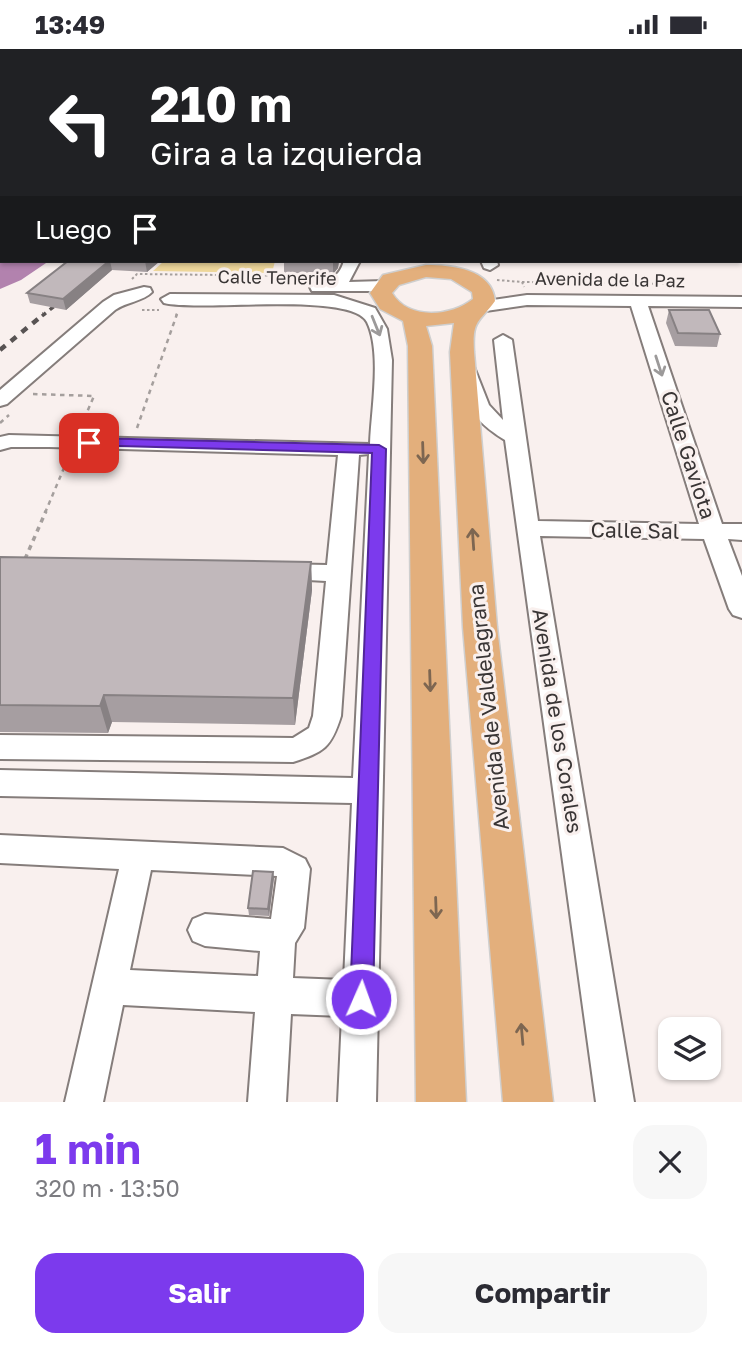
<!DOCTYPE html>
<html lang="es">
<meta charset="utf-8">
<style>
:root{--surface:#fff;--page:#f7f7f7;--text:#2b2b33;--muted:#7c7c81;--accent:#7c3aed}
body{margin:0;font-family:"Golos Text",sans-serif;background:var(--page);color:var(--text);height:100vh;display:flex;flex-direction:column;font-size:26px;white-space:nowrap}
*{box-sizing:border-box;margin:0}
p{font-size:23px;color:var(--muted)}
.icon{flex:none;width:38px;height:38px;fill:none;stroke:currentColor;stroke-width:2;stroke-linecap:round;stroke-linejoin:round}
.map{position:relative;height:1053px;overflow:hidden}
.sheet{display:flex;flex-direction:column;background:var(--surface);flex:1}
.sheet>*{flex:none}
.guide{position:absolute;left:0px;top:0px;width:742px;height:214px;box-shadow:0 2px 5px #0004;background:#202124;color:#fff;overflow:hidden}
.controls{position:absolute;left:658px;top:968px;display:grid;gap:14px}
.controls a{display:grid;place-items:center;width:63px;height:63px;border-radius:14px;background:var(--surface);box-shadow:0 2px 5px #0004;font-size:35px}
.pin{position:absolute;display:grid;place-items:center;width:60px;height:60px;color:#fff;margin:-30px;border-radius:14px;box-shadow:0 4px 10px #0006}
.me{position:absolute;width:77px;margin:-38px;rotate:2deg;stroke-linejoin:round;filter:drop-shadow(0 0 5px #0008)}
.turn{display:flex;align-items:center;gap:24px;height:147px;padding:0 35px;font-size:32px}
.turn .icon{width:91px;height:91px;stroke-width:2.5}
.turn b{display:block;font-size:49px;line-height:60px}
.then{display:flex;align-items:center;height:66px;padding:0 35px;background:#0003;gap:14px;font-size:26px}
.round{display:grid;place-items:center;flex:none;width:74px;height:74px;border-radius:21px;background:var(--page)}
.summary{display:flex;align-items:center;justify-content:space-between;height:119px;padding:0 35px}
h1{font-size:42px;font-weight:700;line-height:52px;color:var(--accent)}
.primary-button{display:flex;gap:14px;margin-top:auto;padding:14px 35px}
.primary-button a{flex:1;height:80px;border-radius:21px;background:var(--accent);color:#fff;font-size:28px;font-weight:700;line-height:80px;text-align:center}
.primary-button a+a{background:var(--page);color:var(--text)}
.status{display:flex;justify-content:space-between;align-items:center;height:49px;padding:0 35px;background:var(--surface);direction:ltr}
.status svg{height:19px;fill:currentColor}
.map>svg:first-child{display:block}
.green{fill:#eed79b}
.water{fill:#b282ae}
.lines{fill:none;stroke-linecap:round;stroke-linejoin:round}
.minor-casing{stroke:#857d7b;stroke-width:4}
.major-casing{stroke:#cfcfcf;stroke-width:3}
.path-far2{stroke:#a59f9d;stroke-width:2;stroke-dasharray:2.5 2.5;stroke-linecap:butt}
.path-far1{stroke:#a59f9d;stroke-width:2.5;stroke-dasharray:4.5 4.5;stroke-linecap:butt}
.path{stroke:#a59f9d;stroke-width:3.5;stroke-dasharray:5 5;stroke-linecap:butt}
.minor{fill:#fff;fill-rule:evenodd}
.major{fill:#e3af7c;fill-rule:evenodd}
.rail-far1{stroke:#585353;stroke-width:3.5;stroke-dasharray:5 5;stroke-linecap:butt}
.rail{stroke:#585353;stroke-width:4.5;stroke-dasharray:7 7;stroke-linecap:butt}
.wall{fill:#a69ea1}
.shaded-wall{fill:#878183}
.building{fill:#c1b8bb;stroke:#878183;stroke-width:2}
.oneway{stroke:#9c9a9a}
.oneway2{stroke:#7d6651}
.route{fill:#7c3aed;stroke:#51269a;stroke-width:2}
.labels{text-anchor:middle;stroke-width:6;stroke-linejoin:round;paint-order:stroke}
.far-street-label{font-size:18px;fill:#393535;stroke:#f9f0ee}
.street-label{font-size:21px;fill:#393535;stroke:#f9f0ee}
</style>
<div class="status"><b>13:49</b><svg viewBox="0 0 49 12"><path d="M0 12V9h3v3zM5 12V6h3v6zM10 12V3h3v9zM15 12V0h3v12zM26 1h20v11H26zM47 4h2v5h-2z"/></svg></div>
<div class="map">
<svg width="742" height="1053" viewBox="0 0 742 1053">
<rect width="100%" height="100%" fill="#f9f0ee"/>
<path class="green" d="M164,212h111l-3,12 -119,-2z"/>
<path class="water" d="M0,185l2,27h47l-28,19 -21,9z"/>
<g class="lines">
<defs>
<path id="minor" d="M451,0h10v2h-10z
M558,0h11l-12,2z
M729,0h10v2h-10z
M740,66l2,1v8l-2,-1z
M740,124h2v8h-2z
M740,169h2v12l-2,-1z
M344,212h16l-11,21 35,-1 8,5 -8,5h-72l-2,-4 2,-4c17,-4 26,-3 32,-22z
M481,212h16l1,4 -8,5 -6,-2z
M144,238l6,1 2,4c-8,9 -26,10 -37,18l-108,94 -7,2v-16l103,-88 11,-7z
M170,245l164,1 41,13 12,21 5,31 -16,742h-38l4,-86 -51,-2 -5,88h-38l7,-90 -132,-7 -20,97h-38l54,-233 -119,-6v-28l283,13 22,11 5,10 -6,59 -9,15 -2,35 51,2 8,-177 -352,-7v-26l353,8 16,-324 -10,1 -18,261c-10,32 -17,36 -48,46l-293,-3v-24l293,3 16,-10 4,-12 13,-135 -55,-3 -3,-6 3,-6 9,-2 47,1 11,-110 -289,-8h-38l-11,3v-13l9,-2 361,9c1,-33 12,-92 -3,-122 -16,-31 -167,-10 -203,-19l-3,-4zM151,821l126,6 -6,43 -66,-5 -12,5 -5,11 5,11 12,5 55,5 -2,25 -128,-6z
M527,246l215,2v10l-94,-1 74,218h20v16l-14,-1 14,37v42l-9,-3 -4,-6 -25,-70 -164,-3 94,566h-38l-91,-662c-39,-24 -30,-33 -47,-69l9,-6 7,2 15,38 14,15 -9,-80 9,-5 9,5 26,181 161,3 -68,-218 -104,-1 -48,7 -9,-5 9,-5z"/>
<path id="major" d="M417,0h14l-15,2z
M426,216c26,0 66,4 69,36 -16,22 -23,18 -21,51l23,275 56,475h-50l-40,-475 -13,-275 4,-29 -28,3 6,20 34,756h-50l-8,-756 -5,-25 -23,-12 -10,-16 13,-18zM426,228l25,2 21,13 1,7c-22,18 -65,21 -81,-6l7,-8z"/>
</defs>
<use href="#minor" class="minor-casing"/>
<use href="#major" class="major-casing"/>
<path class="path-far2" d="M321,2l2,-2
M132,230l5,-5 171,2
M497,231l25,2 2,5
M522,233l152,2
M142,261h17
M176,267l1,-3"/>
<path class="path-far1" d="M33,345l61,2 -13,30
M0,374l9,-8
M137,379l40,-114
M45,464l24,-57"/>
<path class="path" d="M25,510l21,-48"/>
<use href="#minor" class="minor"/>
<use href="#major" class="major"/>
<path class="rail-far1" d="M42,267l25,-20"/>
<path class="rail" d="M0,301l44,-36"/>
</g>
<path class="wall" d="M68,212h92l-13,11 -35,-2 -46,40 -36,-7 -3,-10z
M284,212h55l-1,7 -5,6 -49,-1z
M669,261l51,24 -3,13 -42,-1 -9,-23z
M0,508l311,5 1,28 -17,135 -183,-3 -4,11 -108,-1z
M274,829l-5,38 -20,-1 -1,-7z"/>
<path class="shaded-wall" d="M109,212h1l2,9 -46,40 -3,-11z
M145,212h15l-13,11z
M333,212h6l-1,7 -5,6z
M311,513l1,28 -17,135 -2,-27z
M104,646l8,27 -4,11 -8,-27z
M273,823l1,6 -5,38 -1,-7z"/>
<path class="building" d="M68,212h41l-46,38 -36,-6z
M669,261h40l11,24 -42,-1z
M0,508l311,5 -18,136 -189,-3 -4,11 -100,-1z
M253,822l20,1 -5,37 -20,-1z"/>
<defs><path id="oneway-shaft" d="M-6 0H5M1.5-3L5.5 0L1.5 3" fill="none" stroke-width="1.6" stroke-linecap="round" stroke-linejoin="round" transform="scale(1.75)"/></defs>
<g class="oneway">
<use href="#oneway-shaft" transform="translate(376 277) rotate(68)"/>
<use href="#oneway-shaft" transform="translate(659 317) rotate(72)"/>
</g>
<g class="oneway2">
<use href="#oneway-shaft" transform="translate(423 404) rotate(88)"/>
<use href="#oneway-shaft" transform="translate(473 490) rotate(-94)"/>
<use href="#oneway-shaft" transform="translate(430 632) rotate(88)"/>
<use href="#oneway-shaft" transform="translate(436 859) rotate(88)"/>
<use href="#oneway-shaft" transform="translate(522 985) rotate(-95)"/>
</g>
<path class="route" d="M89,389l290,7 7,4 -13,550 -4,8 -8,4 -8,-4 -3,-8 22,-546 -288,-8v-5z"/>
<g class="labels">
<g class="far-street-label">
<text transform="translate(277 229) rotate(1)" y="6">Calle Tenerife</text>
<text transform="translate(610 231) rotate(1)" y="6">Avenida de la Paz</text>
</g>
<g class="street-label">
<text transform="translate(688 406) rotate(72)" y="7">Calle Gaviota</text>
<text transform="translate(635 482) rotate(1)" y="7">Calle Sal</text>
<text transform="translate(489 658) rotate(-96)" y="7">Avenida de Valdelagrana</text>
<text transform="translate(557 672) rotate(81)" y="7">Avenida de los Corales</text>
</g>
</g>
</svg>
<div class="controls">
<a><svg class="icon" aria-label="layers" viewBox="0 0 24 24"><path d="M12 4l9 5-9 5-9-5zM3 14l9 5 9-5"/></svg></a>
</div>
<div class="pin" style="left:89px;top:394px;background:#d93025"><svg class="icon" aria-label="arrive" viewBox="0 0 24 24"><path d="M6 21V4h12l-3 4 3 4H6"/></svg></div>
<svg class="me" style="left:361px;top:950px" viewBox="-20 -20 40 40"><circle r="17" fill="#7c3aed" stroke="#fff" stroke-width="3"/><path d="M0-11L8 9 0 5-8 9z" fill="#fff"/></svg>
<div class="guide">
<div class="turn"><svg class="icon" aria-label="left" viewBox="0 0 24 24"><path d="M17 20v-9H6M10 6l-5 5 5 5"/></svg><div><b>210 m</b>Gira a la izquierda</div></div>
<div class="then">Luego<svg class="icon" aria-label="arrive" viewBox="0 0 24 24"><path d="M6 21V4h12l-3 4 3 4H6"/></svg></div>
</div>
</div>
<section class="sheet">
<div class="summary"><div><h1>1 min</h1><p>320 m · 13:50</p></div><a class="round"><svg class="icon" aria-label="close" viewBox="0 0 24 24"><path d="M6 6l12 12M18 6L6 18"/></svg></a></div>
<div class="primary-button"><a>Salir</a><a>Compartir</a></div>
</section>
